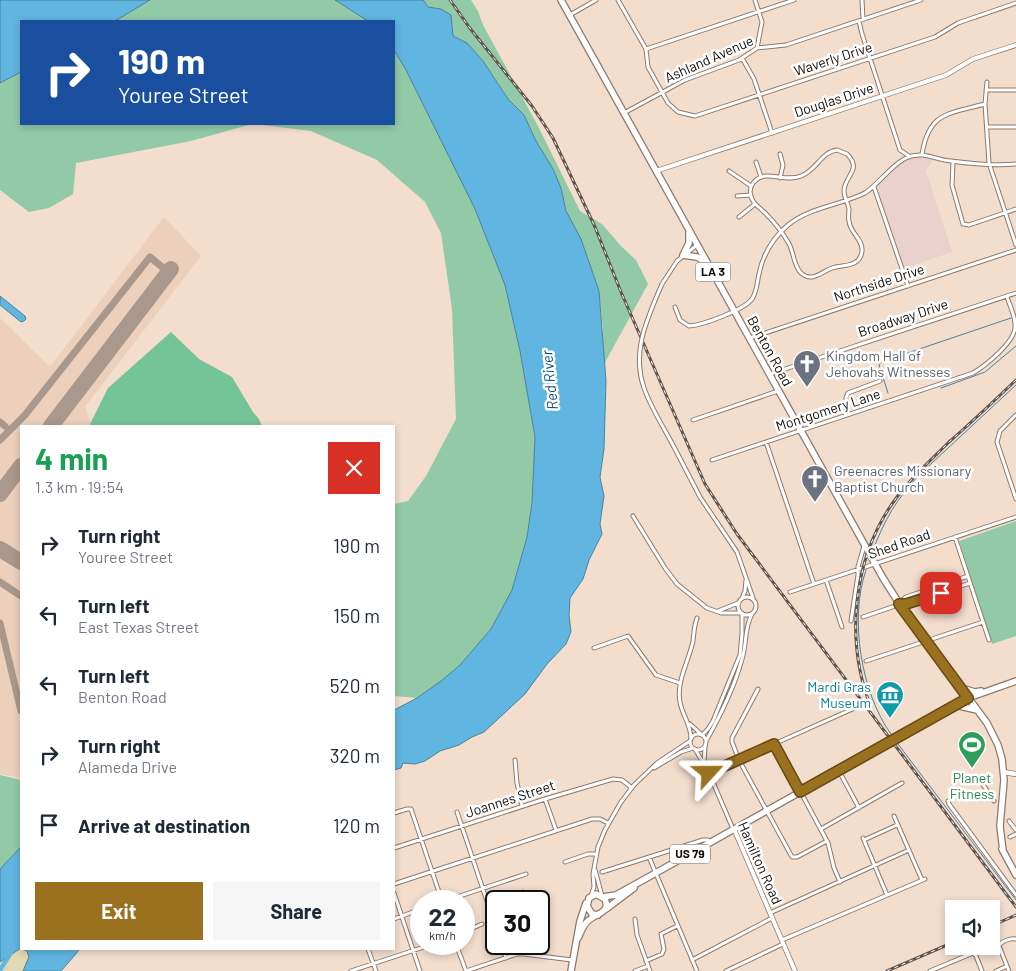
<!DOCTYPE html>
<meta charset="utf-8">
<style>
:root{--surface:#fff;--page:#f6f6f7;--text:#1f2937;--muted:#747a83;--accent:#9a711e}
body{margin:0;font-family:Barlow,sans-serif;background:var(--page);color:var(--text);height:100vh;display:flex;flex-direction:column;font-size:19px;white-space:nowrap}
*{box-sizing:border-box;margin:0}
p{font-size:16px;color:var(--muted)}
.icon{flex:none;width:28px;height:28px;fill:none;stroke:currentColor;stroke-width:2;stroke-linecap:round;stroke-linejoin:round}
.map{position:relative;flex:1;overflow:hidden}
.details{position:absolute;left:20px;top:425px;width:375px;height:525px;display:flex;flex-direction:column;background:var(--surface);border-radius:0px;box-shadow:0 2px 8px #0003}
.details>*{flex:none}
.banner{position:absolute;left:20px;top:20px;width:375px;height:105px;border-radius:0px;box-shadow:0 2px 8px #0003;background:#1a4fa0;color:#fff;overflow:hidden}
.buttons{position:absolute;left:945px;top:900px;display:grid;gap:10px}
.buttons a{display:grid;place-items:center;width:55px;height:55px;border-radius:0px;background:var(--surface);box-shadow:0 2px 8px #0003;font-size:25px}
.speed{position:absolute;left:410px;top:890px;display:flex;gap:10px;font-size:25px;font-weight:700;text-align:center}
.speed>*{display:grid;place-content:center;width:65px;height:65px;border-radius:50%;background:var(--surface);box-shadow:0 2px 8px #0003;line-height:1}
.speed small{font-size:12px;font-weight:400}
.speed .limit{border:2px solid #111;border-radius:8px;background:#fff;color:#111}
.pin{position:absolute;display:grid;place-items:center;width:42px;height:42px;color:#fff;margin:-21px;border-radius:10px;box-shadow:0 2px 8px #0006}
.me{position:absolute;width:55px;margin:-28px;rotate:66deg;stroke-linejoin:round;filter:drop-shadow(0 0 4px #0008)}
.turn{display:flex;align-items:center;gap:18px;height:105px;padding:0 15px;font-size:22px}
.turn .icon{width:65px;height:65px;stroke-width:2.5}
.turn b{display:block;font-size:35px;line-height:42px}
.round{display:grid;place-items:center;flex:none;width:52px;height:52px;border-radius:0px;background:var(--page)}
.summary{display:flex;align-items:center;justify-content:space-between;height:85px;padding:0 15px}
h1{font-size:30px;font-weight:700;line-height:38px;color:#1e9e55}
.primary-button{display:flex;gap:10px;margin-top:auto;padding:10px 15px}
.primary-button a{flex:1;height:58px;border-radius:0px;background:var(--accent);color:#fff;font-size:20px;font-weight:700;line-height:58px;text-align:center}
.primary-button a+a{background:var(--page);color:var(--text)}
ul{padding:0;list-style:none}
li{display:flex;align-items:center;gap:15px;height:70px;padding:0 15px}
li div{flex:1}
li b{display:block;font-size:19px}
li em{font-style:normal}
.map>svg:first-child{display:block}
.built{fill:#ecd0bc}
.education{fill:#ebd1cc}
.green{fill:#92caa8}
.forest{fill:#74c497}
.sand{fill:#e2d8b3}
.water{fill:#61b5e1;stroke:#4a82a0}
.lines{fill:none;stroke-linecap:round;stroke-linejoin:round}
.stream{stroke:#4a82a0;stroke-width:1}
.river{stroke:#61b5e1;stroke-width:4.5}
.taxiway{stroke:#aa988c;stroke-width:7}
.runway{stroke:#aa988c;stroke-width:16}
.minor-casing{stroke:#8d796b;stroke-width:5}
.tertiary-casing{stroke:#8d796b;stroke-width:5.5}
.secondary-casing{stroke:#8d796b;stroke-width:6}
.primary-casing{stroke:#8d796b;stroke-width:8}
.minor{stroke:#fff;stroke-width:3}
.tertiary{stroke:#fff;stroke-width:4}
.secondary{stroke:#fff;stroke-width:4.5}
.primary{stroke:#fff;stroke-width:5.5}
.rail-casing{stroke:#61544c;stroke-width:3}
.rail{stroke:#fff;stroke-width:1;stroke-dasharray:4;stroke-linecap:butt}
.minor-bridge-casing{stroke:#8d796b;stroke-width:5;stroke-linecap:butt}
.minor-bridge{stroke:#fff;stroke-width:3}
.route-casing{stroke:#644914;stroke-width:12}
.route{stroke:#9a711e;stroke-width:9}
.labels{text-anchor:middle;stroke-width:5;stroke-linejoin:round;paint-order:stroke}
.shield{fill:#fff;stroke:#5a5551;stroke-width:1}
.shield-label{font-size:12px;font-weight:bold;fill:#130c07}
.street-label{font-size:14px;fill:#130c07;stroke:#fff}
.worship-label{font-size:14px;fill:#5b616d;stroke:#fff;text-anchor:start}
.culture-label{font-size:14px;fill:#0d838f;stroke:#fff;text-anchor:end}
.leisure-label{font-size:14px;fill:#27864d;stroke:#fff}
.water-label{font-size:15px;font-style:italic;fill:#145574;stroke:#fff}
</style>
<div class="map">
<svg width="1016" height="971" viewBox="0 0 1016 971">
<rect width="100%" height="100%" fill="#f3ddcd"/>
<path class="built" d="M164,217l37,39 -116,151 7,19h-71v352l-21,-4v-456l50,49z"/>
<path class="education" d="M912,156l23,1 -9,14 26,81 -50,17 -28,-82 22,-23z"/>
<path class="green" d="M150,0h185l33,21h-253z
M423,0h48l7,11 5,14 55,101 42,85 22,13 20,23 14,13 12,24 -45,82v-37l-4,-38 -18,-52 -15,-28 -5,-23 -25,-47 -12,-26 -16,-16 -25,-38 -16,-18 -14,-7 -2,-21 -14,-7 -9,-1z
M394,50l12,20 69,139 30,76 15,66 15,86 -3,66 -5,34 -15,53 -21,39 -31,36 -19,16 -24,17 -23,-2v-192l14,-3 18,-25 30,-57 -4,-110 -11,-76 -16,-31 -48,-42 -66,-29 -58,-7h141z
M21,72v52h231l-61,17 -115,22 -3,31 -24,14 -20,4 -29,-22v-107z
M1016,521v115l-24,8 -33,-103z
M0,775l21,5v67l-21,22z"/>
<path class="forest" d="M171,332l28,27 33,18 21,35 6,7 3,7h-171l-1,-2 18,-36z"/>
<path class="sand" d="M21,948l6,3 2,6 -6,14h-23v-9z"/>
<path class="water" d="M0,0h150l-35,21h-94v51l-21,11z
M335,0h88l5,7 13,2 10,6 2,21 14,7 16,18 25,38 16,16 12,26 17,28 8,19 5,23 15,28 18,52 7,90 -2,68 -4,28 4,19 -4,28 2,10 -13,26 -6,19 -13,19 -1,17 2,17 -5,12 -19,20 -22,30 -41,38 -12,5 -13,8 -19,6 -15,10 -10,3 -12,-1 -2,5 -7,2v-60l23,-12 24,-17 19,-16 31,-36 21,-39 15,-53 5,-34 3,-66 -15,-86 -15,-66 -30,-76 -69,-139 -12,-20v-29h-26z
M0,296l25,20 1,3 -2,2 -3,1 -21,-17z
M21,847v101l-21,14v-93z
M22,949h58l-19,22h-38l6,-14 -2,-6z"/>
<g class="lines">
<path class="stream" d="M941,388l44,-16 31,-26
M888,393l-9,-28 2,-3 130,-44
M873,550c12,-31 23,-50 46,-75l97,-90
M866,570c-17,48 -5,123 25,164
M898,744l118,156"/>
<path class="river" d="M0,970l12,-19"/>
<path class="taxiway" d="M0,422l5,4
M0,440l25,-25 125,-158 18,15
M0,582l21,14
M0,623l21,88"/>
<path class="runway" d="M51,426l120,-157
M0,494l21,-28
M0,549l21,13"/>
<defs>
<path id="minor" d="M618,0l28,49 2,18 20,36 10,9 17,4 240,-79 23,-14 58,-20
M755,0l7,22 -5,26
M862,0l1,19
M570,15l26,-15
M859,21l3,13 38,116 9,6
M646,49l148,-49
M742,58l12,21 18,54
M987,82l-2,22 4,59 27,82
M986,90h30
M624,113l61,-33 54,-20 18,-12 29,-3 135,-45
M987,127h29
M837,150l10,4c16,16 -3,22 -3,37 0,6 4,12 5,18 0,4 -1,8 0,12 1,12 14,18 13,30 -2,17 -19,13 -30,17 -11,4 -20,15 -31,5 -8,-8 -7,-22 -13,-31 -6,-10 -13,-19 -21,-27 -5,-6 -12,-9 -15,-16 -3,-6 -2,-13 3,-18 11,-12 30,2 46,-5 16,-6 20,-24 36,-26z
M922,154c7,-42 26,-40 63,-50
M756,162l5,15
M953,162l-1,23 11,39 6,1 47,-16
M729,171l22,15
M780,178l3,-13 -3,-11
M874,187l34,99
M737,196l14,-1
M739,217l16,-13
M662,284l15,-23 20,-16
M675,307l5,13 9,6c14,-1 55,-16 63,-27 5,-7 5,-17 7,-25 4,-20 14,-36 29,-49 22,-18 53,-20 77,-32 15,-10 25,-27 41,-35 17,-8 29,2 45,3 22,3 43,5 65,3
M750,338l266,-88
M770,374l246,-81
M846,415v-17l2,-5 32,-12
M1016,415l-16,16 -3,11 19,57
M693,420l85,-29
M766,442l48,142
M674,447l26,50 37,55 16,46
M712,460l261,-87c12,-7 42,-31 42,-46 1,-10 -5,-21 -8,-30
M633,516l32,52 12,16 30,24 14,5h19
M955,537l34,103
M826,580l16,47
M790,592l226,-75
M738 606a9 9 0 1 1 18 0a9 9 0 1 1-18 0Z
M742,598l3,-7 1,-11
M900,604l20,-4 50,-17
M718,611l20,-8
M863,617l32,-11 11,-9 62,-21
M851,621l7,-46v-8l6,-21
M594,648l34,-12 28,39 24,8
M866,661l117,-39
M758,689l-26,49v4l7,18 53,97h5l30,-16
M690,724l10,9
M690 742a8 8 0 1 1 16 0a8 8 0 1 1-16 0Z
M702,735l6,-6 5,-8 27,-66 2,-21v-21
M691,739c0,-15 -9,-24 -11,-37 -4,-21 9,-41 13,-61 1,-8 1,-15 4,-23
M706,741c13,-23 29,-56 36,-82 5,-15 2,-31 10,-45
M775,744l53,99 6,25 6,14
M695,749l14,24 24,56
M515,760l2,23 5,23
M704,763l1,-16
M654,768l27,-16 12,-4
M839,771l20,37
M709,773l148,-66
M982,783l12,18
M545,799l11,31
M948,801l1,3 67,91
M457,812l39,116
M394,813l13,-4h4l1,3 30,89
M894,816l28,64
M1009,821l7,9
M821,829l81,-46
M1010,837l6,-3
M863,838l24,57
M864,840l33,-15
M394,848l151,-49 68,-20 9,1 10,8
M649,857l48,114
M565,862l23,-8h8
M595,870l7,26
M602,872l101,-32h5l3,2
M394,884l198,-65h8l8,4
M394,893l26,78
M591,896l3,-9 -1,-13 5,-27 7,-17 16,-28 13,-17 23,-22 33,-22
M445,901l81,-27
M497,901l26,-9
M770,913l139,-63
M394,919l27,-10
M635,919l2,16 13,36
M464,932l18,-8
M782,940l143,-61
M456,944l10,27
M501,944l5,14
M368,949l8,22
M692,960l80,-42
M646,961l16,-7 2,-5 -3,-15 16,-8
M351,971l82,-27
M466,971l51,-17h7l48,6
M635,971l13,-5
M726,971l57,-27
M930,971l43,-18 3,3 6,15
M996,971l11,-5
M1009,971l-10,-25c2,-5 12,-8 17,-7"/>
<path id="tertiary" d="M656,171l290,-96 27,-16 43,-14
M734,829l61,142"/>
<path id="secondary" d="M1003,772l13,2"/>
<path id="primary" d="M561,0l322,578 21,33 83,112 11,22 4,14 2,21 -4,46 3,25
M689,233v10l-6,12 14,2 9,5
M961,688l14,4 6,-1
M955,705l22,5
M1002,849l14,26
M603,897l13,-2 29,-16 323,-181 48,-17
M606,909l28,-21
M578,938c3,-6 5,-13 10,-17 8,-8 23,-8 17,-22l-9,-5 -7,4 -2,8 5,8 6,1
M571,971l9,-50 6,-18"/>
</defs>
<use href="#minor" class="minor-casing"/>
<use href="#tertiary" class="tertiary-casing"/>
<use href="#secondary" class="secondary-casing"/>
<use href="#primary" class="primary-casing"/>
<use href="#minor" class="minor"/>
<use href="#tertiary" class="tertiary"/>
<use href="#secondary" class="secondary"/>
<use href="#primary" class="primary"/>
<defs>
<path id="rail" d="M450,0l19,27 63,79 21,32 42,89 26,65 84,192 32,50 279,373
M871,707c-27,-67 -18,-152 26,-210 15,-20 34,-37 52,-55 23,-20 45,-41 67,-62
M991,926l25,-11
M887,971l67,-29"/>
</defs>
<use href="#rail" class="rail-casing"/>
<use href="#rail" class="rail"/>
<defs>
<path id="minor-bridge" d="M662,284c-14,33 -31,67 -18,104 7,20 20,40 30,59"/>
</defs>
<use href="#minor-bridge" class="minor-bridge-casing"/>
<use href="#minor-bridge" class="minor-bridge"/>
</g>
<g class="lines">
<defs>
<path id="route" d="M709,773l65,-29 26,48 168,-94 -69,-94h7l35,-11"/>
</defs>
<use href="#route" class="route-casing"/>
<use href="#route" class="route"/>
</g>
<defs>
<symbol id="church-pin" viewBox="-11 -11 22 30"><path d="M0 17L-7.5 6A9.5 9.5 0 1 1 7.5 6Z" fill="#6b7280" stroke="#fff"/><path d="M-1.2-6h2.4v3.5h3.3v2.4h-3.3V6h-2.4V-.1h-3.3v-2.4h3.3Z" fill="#fff"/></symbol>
<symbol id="museum-pin" viewBox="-11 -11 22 30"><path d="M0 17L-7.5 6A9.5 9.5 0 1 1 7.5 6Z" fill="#0f9aa8" stroke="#fff"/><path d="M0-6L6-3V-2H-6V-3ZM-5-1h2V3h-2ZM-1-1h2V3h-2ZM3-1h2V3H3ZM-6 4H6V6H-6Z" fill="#fff"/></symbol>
<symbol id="stadium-pin" viewBox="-11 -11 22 30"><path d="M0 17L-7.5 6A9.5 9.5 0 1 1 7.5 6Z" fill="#2e9e5b" stroke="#fff"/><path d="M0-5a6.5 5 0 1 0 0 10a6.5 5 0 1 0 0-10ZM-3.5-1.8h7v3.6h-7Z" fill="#fff"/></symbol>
</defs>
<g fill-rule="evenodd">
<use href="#church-pin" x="791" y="348" width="32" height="43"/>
<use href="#church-pin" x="799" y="463" width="32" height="43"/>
<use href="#museum-pin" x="874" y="679" width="32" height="43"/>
<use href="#stadium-pin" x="956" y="729" width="32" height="43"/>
</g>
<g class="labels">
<g class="shield">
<rect x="695.5" y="262.5" width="35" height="19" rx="4"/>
<rect x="670" y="844.5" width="40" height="19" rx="4"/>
</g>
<g class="shield-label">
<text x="713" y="276">LA 3</text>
<text x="690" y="858">US 79</text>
</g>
<g class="street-label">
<text transform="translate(709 59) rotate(-24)" y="5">Ashland Avenue</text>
<text transform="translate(833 59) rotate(-18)" y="5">Waverly Drive</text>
<text transform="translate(834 100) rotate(-18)" y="5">Douglas Drive</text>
<text transform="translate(879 283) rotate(-18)" y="5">Northside Drive</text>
<text transform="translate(903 318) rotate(-18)" y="5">Broadway Drive</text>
<text transform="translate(770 351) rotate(61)" y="5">Benton Road</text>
<text transform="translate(828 410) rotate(-18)" y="5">Montgomery Lane</text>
<text transform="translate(899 544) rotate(-19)" y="5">Shed Road</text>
<text transform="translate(510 799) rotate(-18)" y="5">Joannes Street</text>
<text transform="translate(760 863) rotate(66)" y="5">Hamilton Road</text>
</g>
<g class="worship-label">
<text x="826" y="361">Kingdom Hall of<tspan x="826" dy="16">Jehovahs Witnesses</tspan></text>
<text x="834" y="476">Greenacres Missionary<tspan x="834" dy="16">Baptist Church</tspan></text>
</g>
<g class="culture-label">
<text x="871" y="692">Mardi Gras<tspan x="871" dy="16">Museum</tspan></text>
</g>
<g class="leisure-label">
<text x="972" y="783">Planet<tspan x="972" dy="16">Fitness</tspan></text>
</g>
<g class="water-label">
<text transform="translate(550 380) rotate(-96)" y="5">Red River</text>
</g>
</g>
</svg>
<div class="buttons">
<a><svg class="icon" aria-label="sound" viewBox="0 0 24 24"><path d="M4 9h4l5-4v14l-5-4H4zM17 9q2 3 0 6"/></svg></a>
</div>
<div class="speed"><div>22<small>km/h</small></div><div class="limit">30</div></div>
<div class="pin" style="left:941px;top:593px;background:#d93025"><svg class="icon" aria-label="arrive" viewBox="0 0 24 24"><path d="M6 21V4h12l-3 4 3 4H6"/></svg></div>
<svg class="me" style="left:709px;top:773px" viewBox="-20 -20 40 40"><path d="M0-17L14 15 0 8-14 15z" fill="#9a711e" stroke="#fff" stroke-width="4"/></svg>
<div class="banner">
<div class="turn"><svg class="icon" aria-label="right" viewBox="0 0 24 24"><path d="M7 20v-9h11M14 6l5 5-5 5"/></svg><div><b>190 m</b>Youree Street</div></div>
</div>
<section class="details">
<div class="summary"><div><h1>4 min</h1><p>1.3 km · 19:54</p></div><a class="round" style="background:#d93025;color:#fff"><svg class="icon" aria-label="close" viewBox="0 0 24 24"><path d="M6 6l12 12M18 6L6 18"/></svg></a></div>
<ul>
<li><svg class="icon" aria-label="right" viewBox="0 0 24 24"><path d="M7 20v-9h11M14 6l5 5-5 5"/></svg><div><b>Turn right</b><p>Youree Street</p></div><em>190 m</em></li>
<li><svg class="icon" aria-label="left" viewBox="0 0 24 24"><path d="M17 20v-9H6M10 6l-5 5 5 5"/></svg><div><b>Turn left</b><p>East Texas Street</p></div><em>150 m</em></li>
<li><svg class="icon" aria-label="left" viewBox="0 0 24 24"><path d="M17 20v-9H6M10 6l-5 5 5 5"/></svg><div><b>Turn left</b><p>Benton Road</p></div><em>520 m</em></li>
<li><svg class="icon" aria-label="right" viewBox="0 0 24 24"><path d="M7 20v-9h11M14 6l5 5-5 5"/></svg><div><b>Turn right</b><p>Alameda Drive</p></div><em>320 m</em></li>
<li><svg class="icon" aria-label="arrive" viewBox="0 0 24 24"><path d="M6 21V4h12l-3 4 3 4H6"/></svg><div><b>Arrive at destination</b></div><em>120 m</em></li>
</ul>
<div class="primary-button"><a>Exit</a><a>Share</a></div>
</section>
</div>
